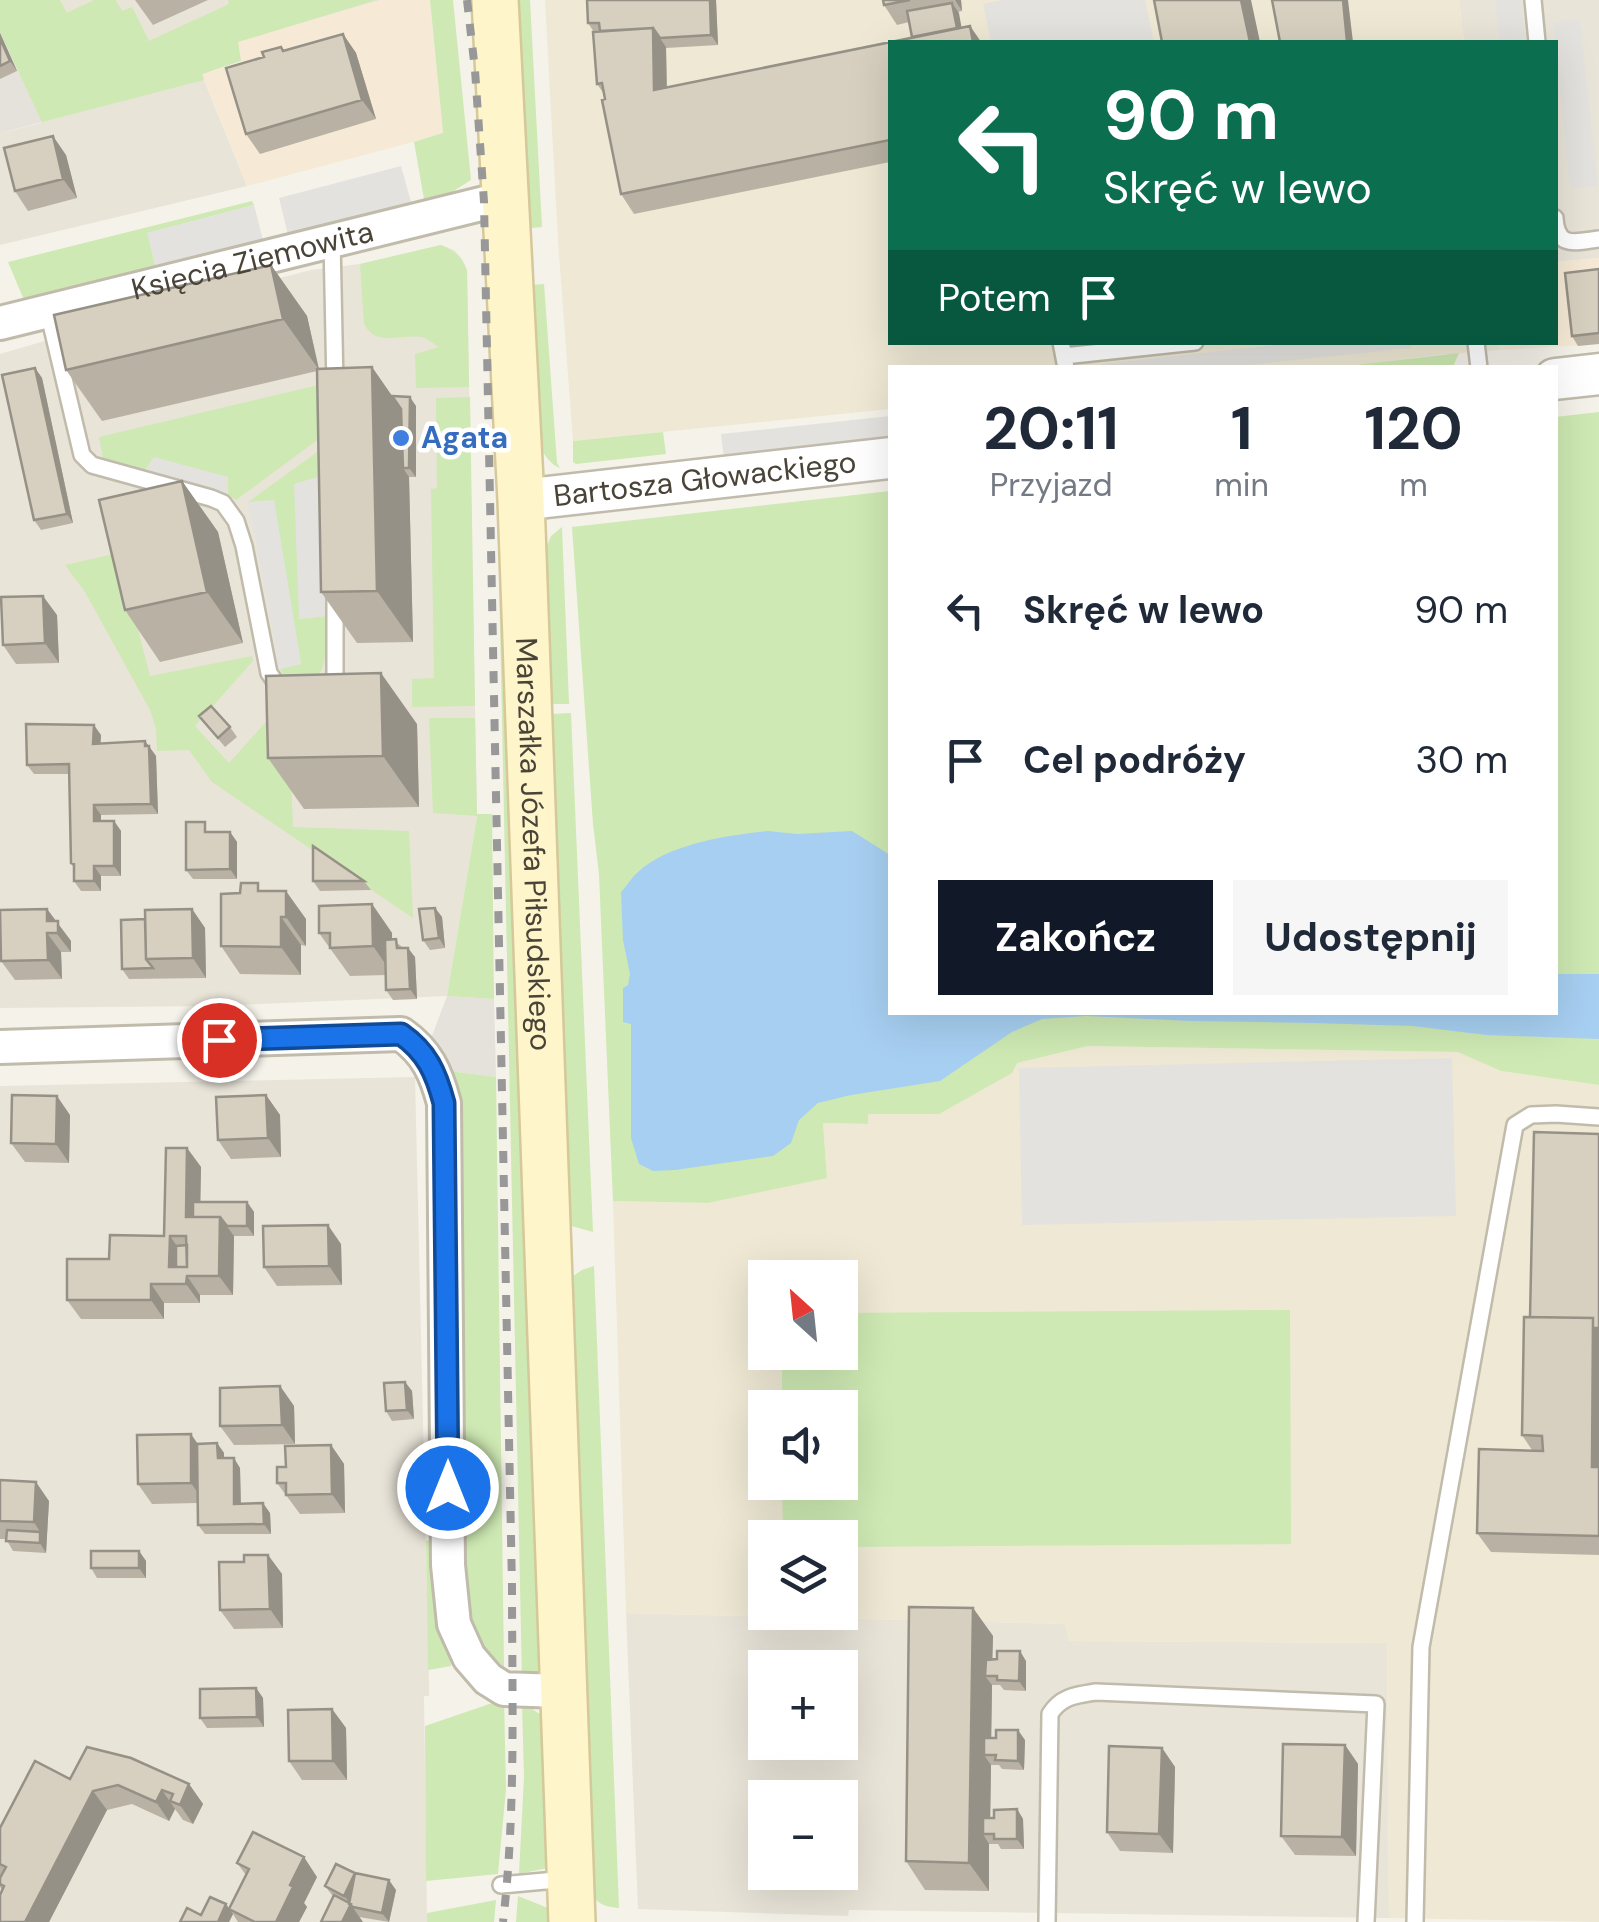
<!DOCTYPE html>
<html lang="pl">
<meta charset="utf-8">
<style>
:root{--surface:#fff;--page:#f6f6f7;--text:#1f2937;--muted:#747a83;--accent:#111827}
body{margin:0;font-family:"DM Sans",sans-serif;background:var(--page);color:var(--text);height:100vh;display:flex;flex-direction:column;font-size:38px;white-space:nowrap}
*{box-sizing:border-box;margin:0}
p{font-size:32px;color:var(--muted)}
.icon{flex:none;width:55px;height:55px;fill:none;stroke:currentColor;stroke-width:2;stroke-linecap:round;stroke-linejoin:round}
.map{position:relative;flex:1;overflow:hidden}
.side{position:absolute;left:888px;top:365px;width:670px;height:650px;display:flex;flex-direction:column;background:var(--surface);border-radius:0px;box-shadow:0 10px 40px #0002}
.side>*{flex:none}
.guide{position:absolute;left:888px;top:40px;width:670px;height:305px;border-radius:0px;box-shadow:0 10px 40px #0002;background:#0b6e4f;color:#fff;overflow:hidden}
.needle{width:65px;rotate:333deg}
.tools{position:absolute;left:748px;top:1260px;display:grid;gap:20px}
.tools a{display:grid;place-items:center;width:110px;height:110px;border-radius:0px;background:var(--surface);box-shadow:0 10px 40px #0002;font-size:50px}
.pin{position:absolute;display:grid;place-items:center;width:85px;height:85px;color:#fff;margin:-42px;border:5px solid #fff;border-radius:50%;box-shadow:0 2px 10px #0007}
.me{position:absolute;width:110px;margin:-55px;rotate:0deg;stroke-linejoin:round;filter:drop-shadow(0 0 8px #0008)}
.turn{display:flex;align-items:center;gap:35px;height:210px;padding:0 50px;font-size:45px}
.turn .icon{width:130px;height:130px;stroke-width:2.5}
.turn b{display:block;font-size:70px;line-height:85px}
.then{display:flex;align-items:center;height:95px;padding:0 50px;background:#0003;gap:20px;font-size:38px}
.eta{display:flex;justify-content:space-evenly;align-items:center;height:170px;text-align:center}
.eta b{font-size:60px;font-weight:700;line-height:70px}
.button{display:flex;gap:20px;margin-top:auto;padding:20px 50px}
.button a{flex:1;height:115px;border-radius:0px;background:var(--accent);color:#fff;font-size:40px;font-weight:700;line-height:115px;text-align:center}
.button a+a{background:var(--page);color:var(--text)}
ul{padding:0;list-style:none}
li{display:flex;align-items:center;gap:30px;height:150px;padding:0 50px}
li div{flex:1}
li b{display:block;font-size:38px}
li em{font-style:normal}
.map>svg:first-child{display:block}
.residential{fill:#e9e4d8;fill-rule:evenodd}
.commercial{fill:#f6ead6}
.industrial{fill:#e5e1db}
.education{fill:#eee8d4;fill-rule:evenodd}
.green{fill:#cee9b3}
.parking{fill:#e4e2de}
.water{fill:#a7cff1}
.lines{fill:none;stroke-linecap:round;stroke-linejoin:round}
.service-casing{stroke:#c1bbac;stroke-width:20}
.minor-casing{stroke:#c1bbac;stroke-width:38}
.tertiary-casing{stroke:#c1bbac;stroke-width:45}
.secondary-casing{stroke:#d5c89a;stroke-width:50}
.service{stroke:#fff;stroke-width:15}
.minor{stroke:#fff;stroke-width:32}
.tertiary{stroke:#fff;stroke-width:40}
.secondary{stroke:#fff5ca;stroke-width:45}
.rail{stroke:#989898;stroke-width:8;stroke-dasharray:12 12;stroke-linecap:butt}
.wall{fill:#b9b2a4}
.shaded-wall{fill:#969186}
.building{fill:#d7cfbf;stroke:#969186;stroke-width:2.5;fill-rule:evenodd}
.route-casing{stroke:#114b97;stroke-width:25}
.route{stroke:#1a73e8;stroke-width:18}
.shop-dot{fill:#3f7fe0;stroke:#fff;stroke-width:4}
.labels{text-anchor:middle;stroke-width:9;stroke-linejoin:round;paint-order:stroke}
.street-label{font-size:30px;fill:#494338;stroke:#fff}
.shop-label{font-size:30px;font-weight:bold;fill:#366cbe;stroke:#fff;text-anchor:start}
</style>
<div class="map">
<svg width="1599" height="1922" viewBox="0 0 1599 1922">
<rect width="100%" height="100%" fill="#f5f2ea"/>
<path class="residential" d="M0,0h381l-143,42 -34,38 43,106 -247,59v-112l41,-10 -41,-91z
M1459,0h140v258l-44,4v-220h-91z
M441,245l13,5 8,9 5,11 10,545 -30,181 -235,10 -212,2v-654l123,-36 188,-48 49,-6z
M415,1077l14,604v15h-5l3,226h-427v-836z
M626,1613l439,11 4,17 318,2 2,275 -540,-8 -1,6 -210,-7zM765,1668h75v74h-75zM765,1798h75v74h-75z"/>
<path class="commercial" d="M381,0h49l13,134 -196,52 -45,-112 39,-12 -4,-20z
M1599,258v86l-100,6 -1,-7 57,-1v-80z"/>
<path class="industrial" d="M0,32l42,90 -42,11z
M447,996l47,3 2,78 -54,-7 -13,-26z"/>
<path class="education" d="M545,0h914l5,42h-574v300h608l1,8 -63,5 -96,13h-450v41l-317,32 -15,-200z
M1088,1046l371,6 42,19 98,14v837l-210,-4 -2,-275 -318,-2 -4,-17 -439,-11 -13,-412 95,2 119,-26 -4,-54 44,1 1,-10h71l78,-51zM765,1278h75v74h-75zM765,1408h75v74h-75zM765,1538h75v74h-75z"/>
<path class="green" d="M0,0h60l7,13 27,-13h22l6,11 10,-4 17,34 80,-37 -1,-4h148l-138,42 3,19 -39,13 2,6 -162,42 -42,-90z
M430,0h23l18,180 -19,12 -28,7 -10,-57 29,-9z
M519,0h11l12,227 -11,1z
M252,201l2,4 -106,28 8,36 -132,31 -16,-38z
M441,245c14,6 20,11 26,25l2,117 -53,1 -1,-34 24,-7c-2,-1 -13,-9 -14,-9 -22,-6 -48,11 -61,-14l-4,-60z
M544,284l13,179 3,5c-9,-3 -17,-14 -20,-23l-9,-160z
M493,288l48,1386 -19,7z
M1459,353l-6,14h-113z
M327,383l-7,55 -84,62 -8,-5v-17l-85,-5 -39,-10 -5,-26z
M470,397l5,309 -63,1v-28l22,-1 -3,-189 6,-1 -1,-90z
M1599,412v673l-98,-14 -43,-19 -370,-6 -71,17 -5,10 -73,41h-71v10l-45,-1 4,55 -119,25 -95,-2 -14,-327 -6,-50 -21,-297 318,-36v521h665v-595z
M663,432l3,22 -90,10 -3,-2v-21z
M320,450v26l-20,143 25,-3c0,22 6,51 -12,64l-29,-4 -4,-7 21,-5 -27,-163 -26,1z
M562,527l7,177h-18l-6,-153 6,-15z
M118,553l32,123 102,-20 1,5 -58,65 34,37 45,-50 15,11 4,103 116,4 4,87 -201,-136 -23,-32 -32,1 -1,-22 -6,-19 -65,-118 -20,-27z
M571,713l22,519 -25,-7 -17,-511z
M429,718h46l2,96h15l2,185 -47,-3 30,-180 -44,-3z
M442,1070l54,7 8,591c-29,-15 -37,-49 -45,-79z
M594,1266l25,642c-15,-2 -22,-3 -28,-17l-21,-613 12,-8z
M1290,1310l1,234 -451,3v-9l-57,-1 -1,-54 58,-1v-74l-58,-1v-54l58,-1v-39z
M426,1540l11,3 14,123 -23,4z
M504,1699l2,90 -8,85 -72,7 -1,-155z
M522,1702l19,13 6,153 -28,6 5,-97z
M518,1896l30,12 1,14h-33z
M496,1900l-2,22h-67v-9z"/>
<path class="parking" d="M1003,0h142l9,42h-163l-8,-38z
M1495,0h26l4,42h-25z
M1580,19l18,167 -28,3 -17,-167z
M401,166l10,36 -123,33 -9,-37z
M254,205l9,35 -107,29 -9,-36z
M1293,343h120l-3,5 -180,19 -124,1 -3,-4z
M890,416v26l-166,17 -3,-25z
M154,457l74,20v18l-11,-1 -74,-21z
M320,476l5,140 -26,3 -5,-135z
M274,500l27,164 -21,5 -32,-167z
M1452,1058l4,158 -434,9 -3,-157z"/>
<path class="water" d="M768,831l29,3 55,-3 38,24v157h665v-38h44v65l-113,-4 -73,-9 -100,-3 -123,-2 -104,-5 -44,3 -30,13 -72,49 -89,14 -33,8 -19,17 -8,23 -18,13 -98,14 -22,1 -14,-7 -8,-26v-114l-8,-2v-34l5,-3 2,-11 -7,-34 -2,-48c6,-6 10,-14 16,-19 29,-29 92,-38 131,-42z"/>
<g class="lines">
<defs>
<path id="service" d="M1533,0l4,42
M1555,218c2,31 20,24 44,21
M332,240l3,146
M48,311l34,144 10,10 119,33 12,5 13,18 8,25 25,127 11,16
M1061,342l5,26
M1476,342l3,26
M1064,356l131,-14
M335,594v97
M501,1885l66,-6
M1047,1922l3,-208c11,-18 27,-19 46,-22l280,12 -10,218
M1415,1922l6,-275 94,-522 16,-10 25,-1 43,3"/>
<g id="minor">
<path id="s1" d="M0,323l505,-125"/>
<path d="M0,1047l401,-13c26,18 35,39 43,69l4,462 6,59 15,33 19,22 16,10 58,2"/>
</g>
<g id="tertiary">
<path d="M1555,379l44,-5"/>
<path id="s2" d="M521,500l369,-42"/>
</g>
<g id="secondary">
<path id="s3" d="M495,0l26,500 51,1422"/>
</g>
</defs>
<use href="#service" class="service-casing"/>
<use href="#minor" class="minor-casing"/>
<use href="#tertiary" class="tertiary-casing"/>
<use href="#secondary" class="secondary-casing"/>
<use href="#service" class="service"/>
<use href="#minor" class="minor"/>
<use href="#tertiary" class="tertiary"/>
<use href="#secondary" class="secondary"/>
<path class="rail" d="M467,0l8,70 9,132 28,1385c0,111 4,224 -9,335"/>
</g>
<path class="wall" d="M135,0h73l-55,25z
M587,0h129l2,45 -52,3 1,39 245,-50 -3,-15 -12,3 -13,-20 -1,-5h78l1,11 -4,1 3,15 9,-1 11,16h-91v120l-256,52 -13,-20 -17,-100 -7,-10 -3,-52 -6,-9z
M0,33l17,38 -17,8z
M343,34l13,19 20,66 -116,35 -14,-20 18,-77 17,-10 3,4z
M66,155l11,43 -49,13 -13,-20z
M271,265l36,51 12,53 53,-2 20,29 24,10v71h-7l4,165 -56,1 -36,-51 -4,-221 -215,50 -36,-51z
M1599,269v75l-21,2 -6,-10z
M35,368l7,10 31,145 -32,7 -7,-10z
M182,481l36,51 25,111 -83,19 -35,-52z
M57,615l2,48 -43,1 -13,-19z
M199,716l31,11 7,10 -12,10z
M417,724l2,83 -115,2 -36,-51z
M101,735l-1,9 45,-3 11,15 2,58 -57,1v6h13l7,10v45h-20v15h-20l-7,-10v-13l-3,-5 -2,-89h-35l-7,-9z
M212,832h18l7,10v37h-44l-7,-9z
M313,881h51l7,9 -51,1z
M264,891l42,28v27l-5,-1v30l-61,-1 -19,-28z
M372,904l20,29v6l23,18 2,42 -24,1 -7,-10v-15l-36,1 -31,-43z
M435,908l7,9 3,31 -15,2 -7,-10z
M47,909l24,32v11h-10l1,27 -47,1 -14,-19z
M192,909l13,19 1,50 -77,1 -7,-10 23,-50z
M266,1095l14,20 1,42 -50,2 -13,-19z
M70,1115l-1,48 -44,-1 -14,-19z
M1599,1134v421l-108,-3 -14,-19 55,-83 -10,-15 8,-118z
M187,1148l14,19 -1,35h47l7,10v24h-20l-1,59h-33v8h-36v16h-83l-14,-19 42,-41 55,-23z
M341,1244l1,41 -65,1 -13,-19z
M405,1382l7,9 2,28 -22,2 -6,-10z
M280,1386l14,20 1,38 -61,1 -14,-19z
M217,1443l7,10v5l16,10 1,36 29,9 1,21h-66l-7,-9v-22l-46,1 -14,-20 59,-40z
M331,1445l13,19 1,49 -45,1 -23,-31 9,-16z
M0,1480l49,21 -3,52 -33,-2 -7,-12h-6z
M139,1551l7,10v17h-49l-6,-10z
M268,1555l14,19 1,54 -49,1 -14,-19 24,-48z
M973,1608l20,28 -1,23 34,2v30l-22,-1 -4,-5h-8l-1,53 34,2 -1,30 -22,-1 -3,-4h-8l-1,53h4l23,-9 6,10 1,30h-23l-3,-5h-9v47l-64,-1 -19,-29z
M256,1688l7,10 1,29 -57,1 -7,-10z
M332,1709l14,19 1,52h-45l-13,-19z
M840,1731l1,26h-25l-7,-10 31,-5z
M1345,1745l13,19 -2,92 -61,-1 -14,-19z
M1162,1748l13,19 -2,86 -53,-2 -13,-19z
M70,1779l119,5 14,20 -10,20 -10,-4 -8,-11 -6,12 -37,-17 -25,6 -58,112h-49l2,-32 -2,-3v-59z
M765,1798v56l-11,-15z
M237,1863l80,14 -13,26 3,4 -8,15h-61l-5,-8 -4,8 -28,-7 28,-6 17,-34z
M355,1873l41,17 -7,32 -30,-5 4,5 -31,-27 -7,-9z"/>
<path class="shaded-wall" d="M710,0h6l2,45 -7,-10z
M955,0h6l1,11z
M1241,0h10l9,42h-10z
M1343,0h5l5,42h-6z
M952,3l7,10 5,29 -5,-3z
M970,26l11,16h-8z
M653,28l13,19 1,62 -13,-19z
M0,33l17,38 -7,-10 -10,-23z
M343,34l13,19 20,66 -14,-19z
M53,136l13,19 11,43 -14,-19z
M271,265l36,51 12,54 -36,-51z
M372,367l36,52 2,-22 6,9v71l-7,-9h-6l6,9 4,165 -36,-51z
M35,368l7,10 31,145 -6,-9z
M182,481l36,51 25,111 -36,-51z
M43,596l14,19 2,48 -14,-20z
M381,673l36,51 2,83 -36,-51z
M94,725l7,10 -1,19 -7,-10z
M145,741l11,15 2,58 -7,-10z
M94,805l7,10v16l-7,-10z
M114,821l7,10v45l-7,-10z
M230,832l7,10v37l-7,-10z
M94,866l7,10v15l-7,-10z
M286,891l20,28v27l-20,-29z
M372,904l20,29 1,42 -20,-29z
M435,908l7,9 3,31 -6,-10z
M47,909l24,32v11l-24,-31z
M192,909l13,19 1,50 -13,-20z
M281,917l20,28v30l-20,-28z
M47,933l14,19 1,27 -14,-19z
M408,948l7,9 2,42 -7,-10z
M266,1095l14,20 1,42 -13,-19z
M57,1096l13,19 -1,48 -13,-19z
M187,1148l14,19 -1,59 -14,-9z
M247,1202l7,10v24l-7,-10z
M220,1217l14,19 -1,59 -14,-19z
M328,1225l13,19 1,41 -13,-19z
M170,1236l13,19v22l-14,-10z
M187,1276l13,19v8l-14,-19z
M151,1284l13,19v16l-13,-19z
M1593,1318l6,9v149l-7,-9z
M405,1382l7,9 2,28 -7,-9z
M280,1386l14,20 1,38 -13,-19z
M191,1434l13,19 1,50 -14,-20z
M217,1443l7,10v15l-6,-10z
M331,1445l13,19 1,49 -13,-19z
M234,1458l6,10 1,46 -7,-10z
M36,1482l13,19 -3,52 -6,-10v-11l-6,-10z
M263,1503l7,10 1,21 -7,-10z
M139,1551l7,10v17l-7,-10z
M268,1555l14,19 1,54 -13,-19z
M973,1608l20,28 -1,40h-7l7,9 -1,70h-7l7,10 -1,69h-7l6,10v47l-20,-28z
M1020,1651l6,10v30l-7,-10z
M256,1688l7,10 1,29 -7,-10z
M332,1709l14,19 1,52 -14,-19z
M1018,1730l7,10 -1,30 -6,-9z
M840,1731l1,26 -7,-9v-6h6z
M1345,1745l13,19 -2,92 -14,-19z
M1162,1748l13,19 -2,86 -14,-19z
M189,1784l14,20 -10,20 -13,-19z
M162,1790l13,19 -6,12 -13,-19z
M93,1791l14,19 -58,112h-24z
M1017,1809l6,10 1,30 -7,-10z
M304,1857l13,20 -13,26 3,4 -8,15h-23l14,-37z
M355,1873l-4,32 12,17h-21l9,-18 -7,-8z
M389,1880l7,10 -7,32 -7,-9z
M226,1904l7,10 -4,8h-11z"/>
<path class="building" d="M587,0h123l1,35 -51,3 -7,-10 -53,3 -1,-8h-11z
M883,0h27l-26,5z
M1154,0h87l9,42h-88z
M1272,0h71l4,42h-67z
M952,3l5,25 -45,9 -5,-26z
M970,26l3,16h-83v98l-269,54 -19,-94 3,-1 -3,-16 -5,1 -4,-52 60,-4 1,62z
M343,34l19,66 -116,34 -20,-66 38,-11 -2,-5 19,-5 2,4z
M0,38l10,23 -10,5z
M53,136l10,43 -48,12 -11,-43z
M271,265l12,54 -217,51 -12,-55z
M1599,269v64l-27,3 -7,-63z
M372,367l5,224 -56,1 -4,-223z
M35,368l32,146 -33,6 -32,-145z
M392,396l18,1 -1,71h-6l-2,-59z
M182,481l25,111 -82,18 -26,-110z
M43,596l2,47 -42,2 -2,-48z
M381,673l2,83 -115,2 -2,-82z
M211,706l19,21 -12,11 -19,-22z
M26,724l68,1 -1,19 52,-3v5h4l2,58 -57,1v16h20v45h-20v15h-20v-17l-3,-1 -2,-99 -42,1z
M186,822h19v10h25v37l-44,1z
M313,846l51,35h-51z
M241,883h17v8h28v26h-5v30l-60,-1v-52l19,-1z
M372,904l1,42 -43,2v-15h-11v-27z
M435,908l4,30 -16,2 -4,-31z
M47,909v12h11v12h-11l1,27 -47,1 -1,-51z
M192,909l1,49 -47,1 -1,-49z
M145,919l1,40 7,9 -31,1 -1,-49z
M396,939l1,9h11l2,41 -24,1 -1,-50z
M12,1095l45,1 -1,48 -45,-1z
M266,1095l2,43 -50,2 -2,-43z
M1534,1132l65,2v194h-6v-10l-63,-1z
M166,1148h21l-1,69h34l-1,59h-32l-1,8h-35v16h-84v-41h42l1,-24 54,1zM170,1236h16l1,31h-18z
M193,1202h54v24h-20l-7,-9h-27z
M328,1225l1,41 -65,1 -1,-41z
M187,1245v22h-11v-21z
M1524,1317l69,1 -1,149h7v69l-122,-3 2,-84 64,2 -1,-15 -20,-1z
M405,1382l2,28 -21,1 -2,-28z
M280,1386l2,39 -62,1v-38z
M191,1434v49l-53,1 -1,-49z
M217,1443l1,15h16v46l29,-1 1,21 -66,1 -1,-81z
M331,1445l1,49 -46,1v-12h-9v-16h9l-1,-21z
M0,1480l36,2 -2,40 -34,-1z
M7,1530l33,2v11l-34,-2z
M91,1551h48v17h-48z
M244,1555h24l2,54 -50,1 -1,-48h25z
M909,1607l64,1 -4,255 -63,-2z
M997,1651h23l-1,30 -22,-1v-4h-12l1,-16 11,-1z
M256,1688l1,29 -57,1v-29z
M332,1709l1,52h-44l-1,-51z
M996,1730h22v31l-23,-1 1,-5h-12v-17h12z
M809,1742h25v6l-25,-1z
M1283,1744l62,1 -3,92 -61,-1z
M1109,1746l53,2 -3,86 -52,-2z
M87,1747l44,11 58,26 -9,21 -10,-4 3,-7 -11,-4 -6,12 -38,-17 -25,6 -68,131h-25v-27l4,-9 -4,-2v-6l6,-11 -6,-3v-36l35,-67 35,18z
M802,1791v7h-37v40l-11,1 -2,-45z
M1017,1809v30h-23v-5h-11v-16h11v-8z
M253,1832l51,25 -14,28 3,2 -17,35h-21l-26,-13 20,-40 -12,-6z
M336,1864l19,9 -11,23 -19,-10z
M355,1873l34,7 -7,33 -29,-6 -4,-3z
M334,1895l17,9 -9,18h-21z
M210,1897l16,7 -8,18h-38l7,-14 14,7z"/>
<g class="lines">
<defs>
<path id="route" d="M219,1040l182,-6c26,18 35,39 43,69l4,385"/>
</defs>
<use href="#route" class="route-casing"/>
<use href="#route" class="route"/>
</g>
<circle class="shop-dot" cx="401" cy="438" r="10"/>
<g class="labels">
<g class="street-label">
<text dy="10" stroke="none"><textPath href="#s1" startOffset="260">Księcia Ziemowita</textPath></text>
<text dy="10" stroke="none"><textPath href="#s2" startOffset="185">Bartosza Głowackiego</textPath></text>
<text dy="10" stroke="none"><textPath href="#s3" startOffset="845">Marszałka Józefa Piłsudskiego</textPath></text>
</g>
<g class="shop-label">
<text x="421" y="448">Agata</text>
</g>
</g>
</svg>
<div class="tools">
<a><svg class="needle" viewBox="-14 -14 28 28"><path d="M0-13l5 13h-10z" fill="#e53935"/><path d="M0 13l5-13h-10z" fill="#747a83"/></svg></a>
<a><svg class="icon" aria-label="sound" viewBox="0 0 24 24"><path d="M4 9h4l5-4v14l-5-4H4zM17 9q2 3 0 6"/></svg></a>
<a><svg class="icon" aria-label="layers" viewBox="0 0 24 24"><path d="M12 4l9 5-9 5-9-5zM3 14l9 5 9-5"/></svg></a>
<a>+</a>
<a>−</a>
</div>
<div class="pin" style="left:219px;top:1040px;background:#d93025"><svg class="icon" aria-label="arrive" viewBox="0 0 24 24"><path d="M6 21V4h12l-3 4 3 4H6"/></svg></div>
<svg class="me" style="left:448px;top:1488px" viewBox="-20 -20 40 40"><circle r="17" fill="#1a73e8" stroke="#fff" stroke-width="3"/><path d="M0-11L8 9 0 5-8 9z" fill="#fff"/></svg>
<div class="guide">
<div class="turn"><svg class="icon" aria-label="left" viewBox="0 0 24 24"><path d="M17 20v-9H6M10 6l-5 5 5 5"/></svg><div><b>90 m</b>Skręć w lewo</div></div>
<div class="then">Potem<svg class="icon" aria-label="arrive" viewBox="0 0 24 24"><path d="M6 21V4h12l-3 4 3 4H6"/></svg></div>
</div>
<section class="side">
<div class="eta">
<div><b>20:11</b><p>Przyjazd</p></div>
<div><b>1</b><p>min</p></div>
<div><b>120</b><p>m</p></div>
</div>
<ul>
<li><svg class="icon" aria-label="left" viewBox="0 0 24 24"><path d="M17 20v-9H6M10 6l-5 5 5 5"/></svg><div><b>Skręć w lewo</b></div><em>90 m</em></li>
<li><svg class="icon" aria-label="arrive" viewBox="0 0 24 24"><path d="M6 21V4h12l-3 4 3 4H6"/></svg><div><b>Cel podróży</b></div><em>30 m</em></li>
</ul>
<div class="button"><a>Zakończ</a><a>Udostępnij</a></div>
</section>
</div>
